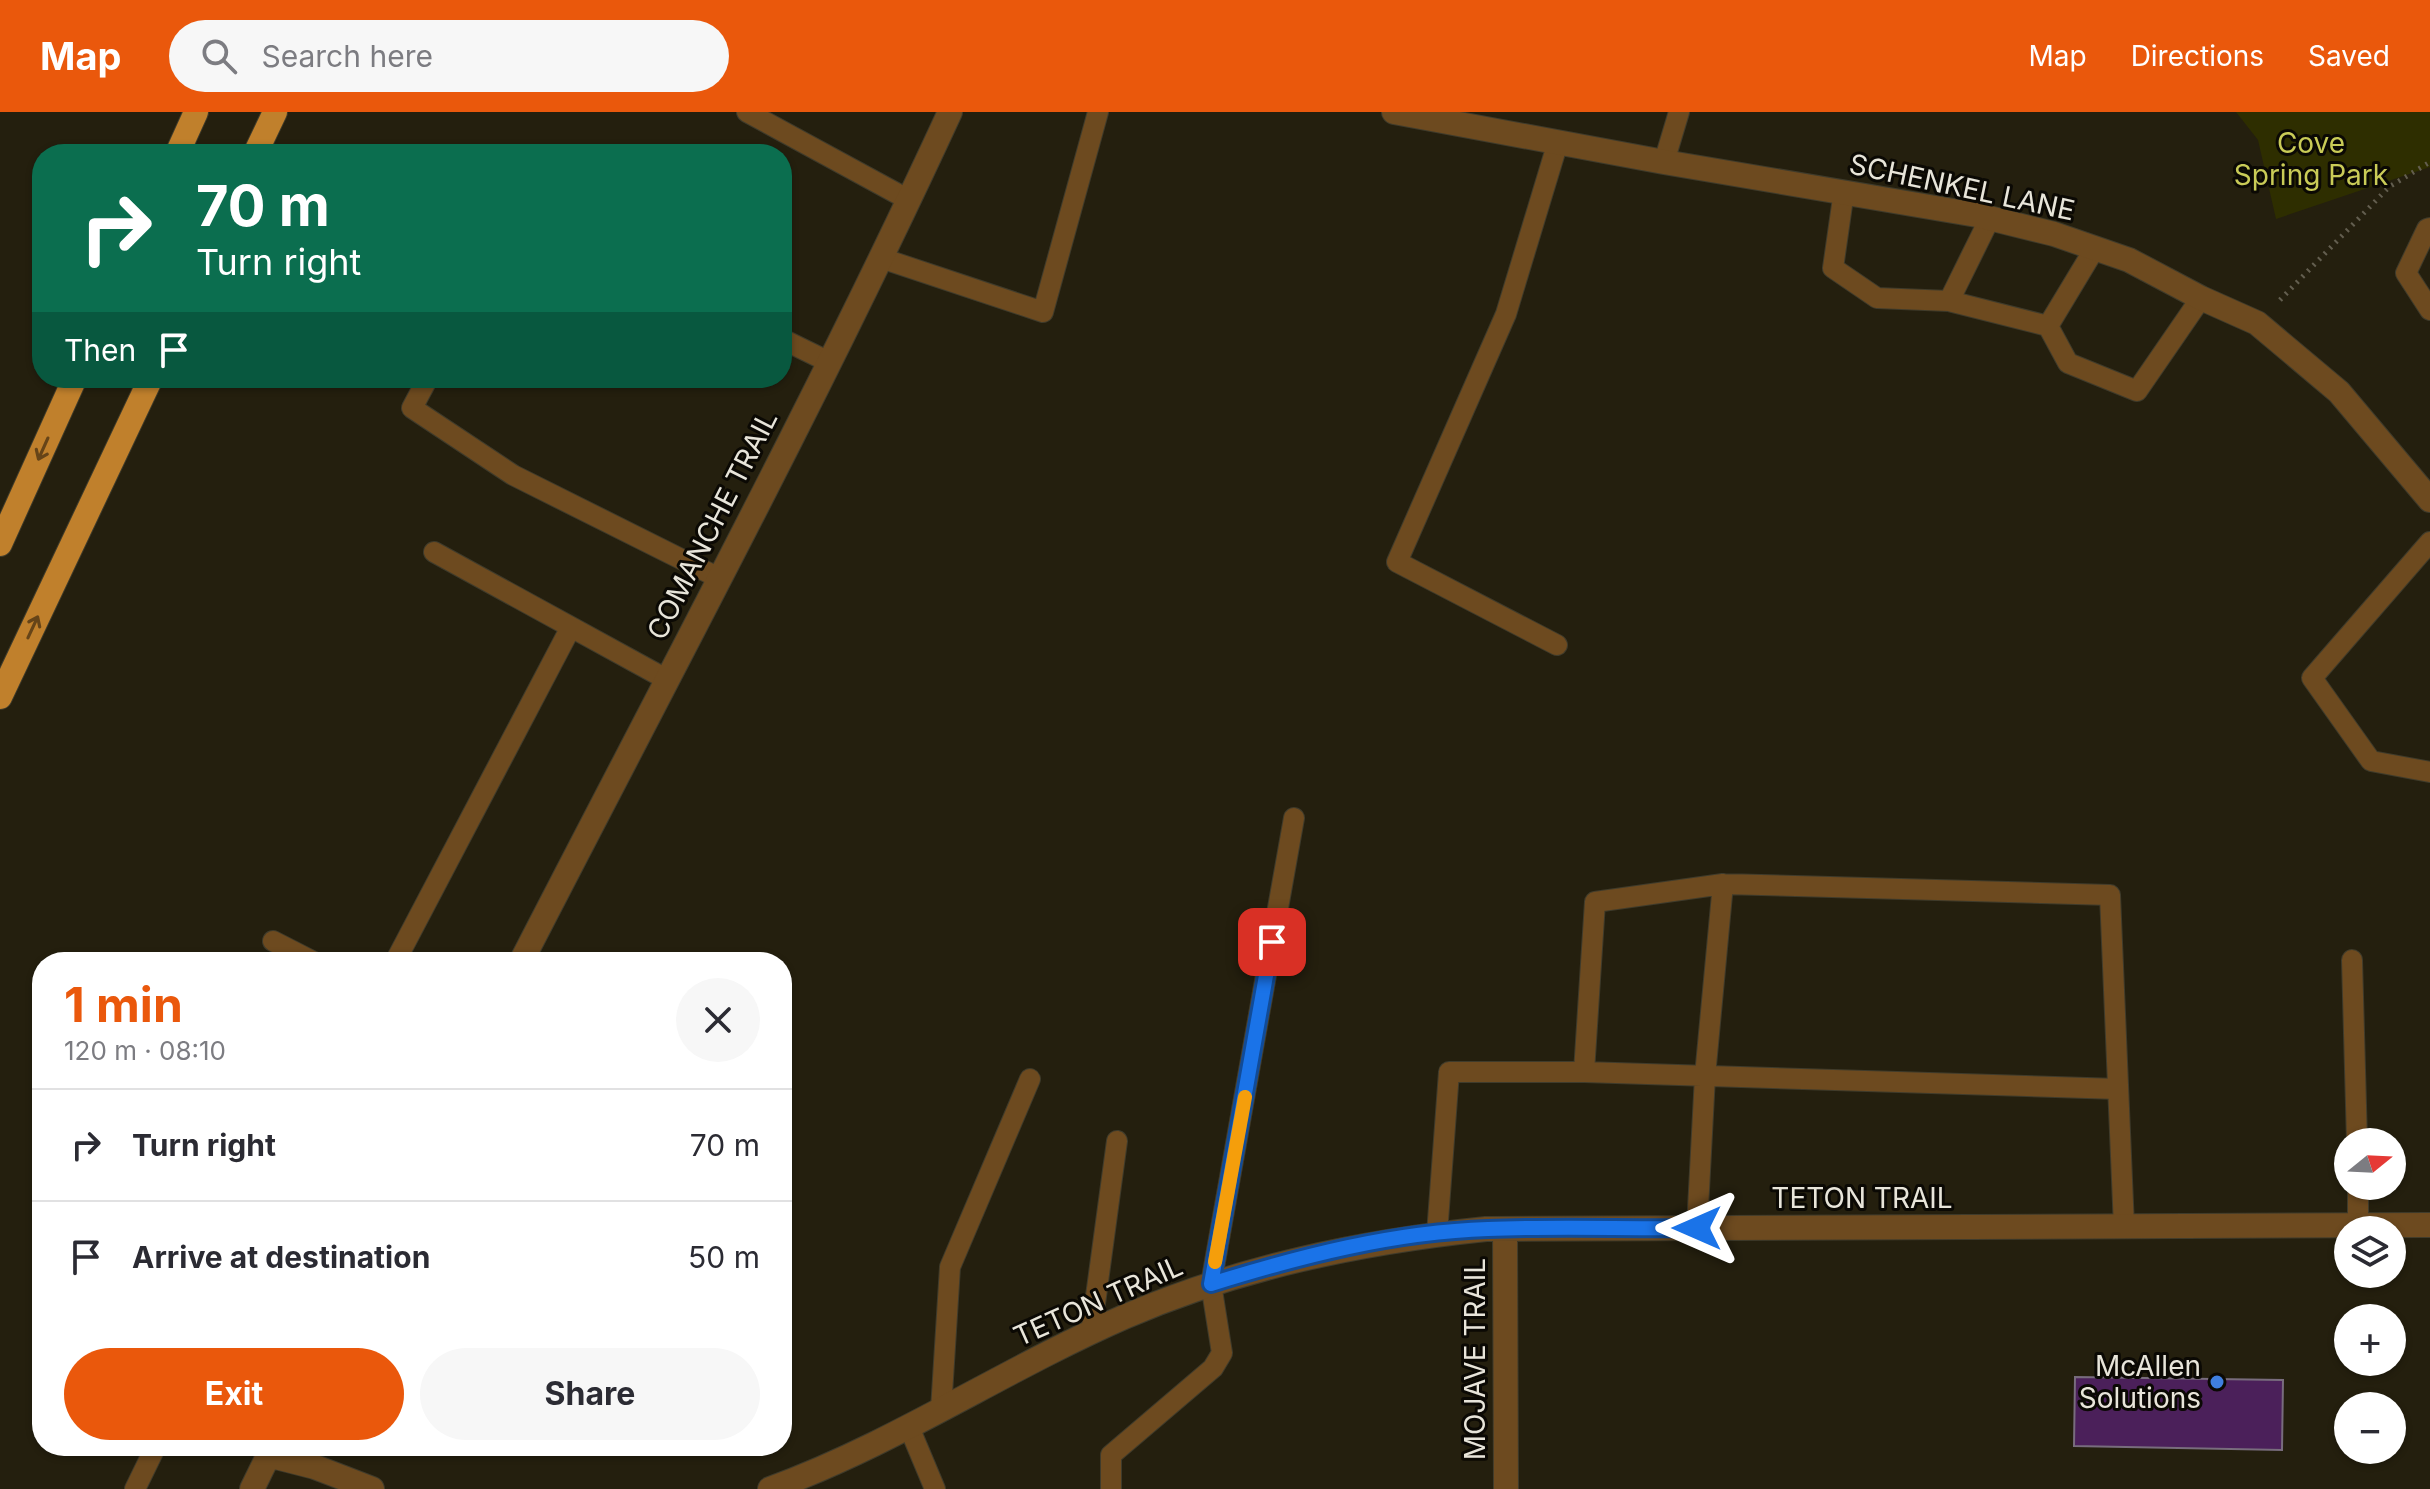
<!DOCTYPE html>
<meta charset="utf-8">
<style>
:root{--surface:#fff;--page:#f7f7f7;--text:#2b2b33;--muted:#7c7c81;--line:#e1e1e2;--accent:#ea580c}
body{margin:0;font-family:Inter,sans-serif;background:var(--page);color:var(--text);height:100vh;display:flex;flex-direction:column;font-size:30px;white-space:nowrap}
*{box-sizing:border-box;margin:0}
p{font-size:26px;color:var(--muted)}
.icon{flex:none;width:44px;height:44px;fill:none;stroke:currentColor;stroke-width:2;stroke-linecap:round;stroke-linejoin:round}
.map{position:relative;flex:1;overflow:hidden}
.details{position:absolute;left:32px;top:840px;width:760px;height:504px;display:flex;flex-direction:column;background:var(--surface);border-radius:32px;box-shadow:0 2px 6px #0004}
.details>*{flex:none}
.top-card{position:absolute;left:32px;top:32px;width:760px;height:244px;border-radius:32px;box-shadow:0 2px 6px #0004;background:#0b6e4f;color:#fff;overflow:hidden}
.needle{width:52px;rotate:72deg}
.buttons{position:absolute;left:2334px;top:1016px;display:grid;gap:16px}
.buttons a{display:grid;place-items:center;width:72px;height:72px;border-radius:50%;background:var(--surface);box-shadow:0 2px 6px #0004;font-size:40px}
.pin{position:absolute;display:grid;place-items:center;width:68px;height:68px;color:#fff;margin:-34px;border-radius:16px;box-shadow:0 4px 12px #0006}
.me{position:absolute;width:88px;margin:-44px;rotate:270deg;stroke-linejoin:round;filter:drop-shadow(0 0 6px #0008)}
.turn{display:flex;align-items:center;gap:28px;height:168px;padding:0 32px;font-size:36px}
.turn .icon{width:104px;height:104px;stroke-width:2.5}
.turn b{display:block;font-size:56px;line-height:68px}
.then{display:flex;align-items:center;height:76px;padding:0 32px;background:#0003;gap:16px;font-size:30px}
.round{display:grid;place-items:center;flex:none;width:84px;height:84px;border-radius:42px;background:var(--page)}
.overview{display:flex;align-items:center;justify-content:space-between;height:136px;padding:0 32px}
h1{font-size:48px;font-weight:700;line-height:60px;color:var(--accent)}
.action{display:flex;gap:16px;margin-top:auto;padding:16px 32px}
.action a{flex:1;height:92px;border-radius:48px;background:var(--accent);color:#fff;font-size:32px;font-weight:700;line-height:92px;text-align:center}
.action a+a{background:var(--page);color:var(--text)}
ul{padding:0;list-style:none}
li{display:flex;align-items:center;gap:24px;height:112px;padding:0 32px;border-top:2px solid var(--line)}
li div{flex:1}
li b{display:block;font-size:30px}
li em{font-style:normal}
header{display:flex;align-items:center;gap:48px;box-sizing:border-box;height:112px;padding:0 40px;background:var(--accent);color:#fff}
header strong{font-size:38px}
nav{display:flex;gap:44px;margin-inline-start:auto;font-size:28px}
.search{width:560px;height:72px;background:var(--page);display:flex;align-items:center;gap:20px;box-sizing:border-box;padding:0 28px;border-radius:44px;color:var(--muted);font-size:30px}
.map>svg:first-child{display:block}
.green{fill:#2e2e00}
.building{fill:#4b205a;stroke:#786c7d;stroke-width:2}
.lines{fill:none;stroke-linecap:round;stroke-linejoin:round}
.service-casing{stroke:#3f3b2b;stroke-width:22}
.minor-casing{stroke:#3f3b2b;stroke-width:26}
.tertiary-casing{stroke:#3f3b2b;stroke-width:26}
.trunk-casing{stroke:#3f3b2b;stroke-width:26}
.path{stroke:#635e4f;stroke-width:5;stroke-dasharray:2 6;stroke-linecap:butt}
.service{stroke:#6d4a1f;stroke-width:20}
.minor{stroke:#6d4a1f;stroke-width:24}
.tertiary{stroke:#6d4a1f;stroke-width:24}
.trunk{stroke:#c0802c;stroke-width:24}
.oneway{stroke:#664418}
.route-casing{stroke:#114b97;stroke-width:20}
.route{stroke:#1a73e8;stroke-width:14}
.slow{stroke:#f59e0b;stroke-width:14}
.shop-dot{fill:#3f7fe0;stroke:#0b0904;stroke-width:3}
.labels{text-anchor:middle;stroke-width:6;stroke-linejoin:round;paint-order:stroke}
.park-label{font-size:28px;fill:#c9cb57;stroke:#0b0904}
.street-label{font-size:28px;fill:#e8e5da;stroke:#0b0904}
.poi-label{font-size:28px;fill:#e8e5da;stroke:#0b0904;text-anchor:end}
</style>
<header>
<strong>Map</strong>
<div class="search"><svg class="icon" aria-label="search" viewBox="0 0 24 24"><circle cx="10" cy="10" r="6"/><path d="M15 15l6 6"/></svg>Search here</div>
<nav><a>Map</a><a>Directions</a><a>Saved</a></nav>
</header>
<div class="map">
<svg width="2430" height="1377" viewBox="0 0 2430 1377">
<rect width="100%" height="100%" fill="#241f0e"/>
<path class="green" d="M2236,0h194v55l-154,52 -18,-79z"/>
<path class="building" d="M2075,1265l208,3 -1,70 -208,-4z"/>
<g class="lines">
<defs>
<path id="service" d="M747,0l162,88
M1664,50l15,-50
M1844,79l-11,77 44,30 72,3 41,-83
M2430,116l-3,1 -21,44 24,37
M881,146l162,54 55,-200
M1949,189l99,25 47,-78
M2048,214l20,37 69,28 64,-93
M782,227l47,23
M428,266l-16,30 101,67 206,103
M2430,430l-118,136 59,83 59,11
M434,440l232,127
M1557,533l-160,-83 109,-248 52,-172
M273,829l41,21
M2352,848l5,182
M395,850l176,-335
M1584,960l11,-170 128,-18 387,11 14,332
M2358,1074v39
M1697,1116l8,-152 18,-192
M1437,1122l12,-162h135l534,17
M1091,1221l26,-192
M941,1298l9,-143 80,-188
M909,1315l26,62
M135,1377l21,-43
M1111,1377v-34l102,-87 9,-15 -11,-69 83,-466"/>
<path id="minor" d="M521,850c145,-282 296,-562 429,-850
M1505,1117l1,260
M268,1343l47,12 57,22
M252,1377l21,-43
M770,1377c124,-45 233,-119 354,-172 116,-50 237,-75 362,-88l944,-4"/>
<path id="tertiary" d="M1394,0l270,50 313,53 77,19 75,26 72,38 56,25 82,69 91,108"/>
<path id="trunk" d="M177,42l19,-42
M255,42l20,-42
M0,432l75,-166
M0,585l151,-319"/>
</defs>
<use href="#service" class="service-casing"/>
<use href="#minor" class="minor-casing"/>
<use href="#tertiary" class="tertiary-casing"/>
<use href="#trunk" class="trunk-casing"/>
<path class="path" d="M2280,188l109,-113 41,-25"/>
<use href="#service" class="service"/>
<use href="#minor" class="minor"/>
<use href="#tertiary" class="tertiary"/>
<use href="#trunk" class="trunk"/>
</g>
<defs><path id="oneway-shaft" d="M-6 0H5M1.5-3L5.5 0L1.5 3" fill="none" stroke-width="1.6" stroke-linecap="round" stroke-linejoin="round" transform="scale(2)"/></defs>
<g class="oneway">
<use href="#oneway-shaft" transform="translate(43 337) rotate(114)"/>
<use href="#oneway-shaft" transform="translate(33 515) rotate(-65)"/>
</g>
<g class="lines">
<defs>
<path id="route" d="M1272,830l-61,342c90,-28 183,-52 277,-55 69,-3 139,0 209,-1"/>
</defs>
<use href="#route" class="route-casing"/>
<use href="#route" class="route"/>
<path class="slow" d="M1215,1150l30,-165"/>
</g>
<circle class="shop-dot" cx="2217" cy="1270" r="8"/>
<g class="labels">
<g class="park-label">
<text x="2311" y="41">Cove<tspan x="2311" dy="32">Spring Park</tspan></text>
</g>
<g class="street-label">
<text transform="translate(1962 75) rotate(12)" y="10">SCHENKEL LANE</text>
<text transform="translate(712 413) rotate(-63)" y="10">COMANCHE TRAIL</text>
<text x="1862" y="1096">TETON TRAIL</text>
<text transform="translate(1098 1189) rotate(-24)" y="10">TETON TRAIL</text>
<text transform="translate(1475 1247) rotate(-90)" y="10">MOJAVE TRAIL</text>
</g>
<g class="poi-label">
<text x="2201" y="1264">McAllen<tspan x="2201" dy="32">Solutions</tspan></text>
</g>
</g>
</svg>
<div class="buttons">
<a><svg class="needle" viewBox="-14 -14 28 28"><path d="M0-13l5 13h-10z" fill="#e53935"/><path d="M0 13l5-13h-10z" fill="#7c7c81"/></svg></a>
<a><svg class="icon" aria-label="layers" viewBox="0 0 24 24"><path d="M12 4l9 5-9 5-9-5zM3 14l9 5 9-5"/></svg></a>
<a>+</a>
<a>−</a>
</div>
<div class="pin" style="left:1272px;top:830px;background:#d93025"><svg class="icon" aria-label="arrive" viewBox="0 0 24 24"><path d="M6 21V4h12l-3 4 3 4H6"/></svg></div>
<svg class="me" style="left:1697px;top:1116px" viewBox="-20 -20 40 40"><path d="M0-17L14 15 0 8-14 15z" fill="#1a73e8" stroke="#fff" stroke-width="4"/></svg>
<div class="top-card">
<div class="turn"><svg class="icon" aria-label="right" viewBox="0 0 24 24"><path d="M7 20v-9h11M14 6l5 5-5 5"/></svg><div><b>70 m</b>Turn right</div></div>
<div class="then">Then<svg class="icon" aria-label="arrive" viewBox="0 0 24 24"><path d="M6 21V4h12l-3 4 3 4H6"/></svg></div>
</div>
<section class="details">
<div class="overview"><div><h1>1 min</h1><p>120 m · 08:10</p></div><a class="round"><svg class="icon" aria-label="close" viewBox="0 0 24 24"><path d="M6 6l12 12M18 6L6 18"/></svg></a></div>
<ul>
<li><svg class="icon" aria-label="right" viewBox="0 0 24 24"><path d="M7 20v-9h11M14 6l5 5-5 5"/></svg><div><b>Turn right</b></div><em>70 m</em></li>
<li><svg class="icon" aria-label="arrive" viewBox="0 0 24 24"><path d="M6 21V4h12l-3 4 3 4H6"/></svg><div><b>Arrive at destination</b></div><em>50 m</em></li>
</ul>
<div class="action"><a>Exit</a><a>Share</a></div>
</section>
</div>
